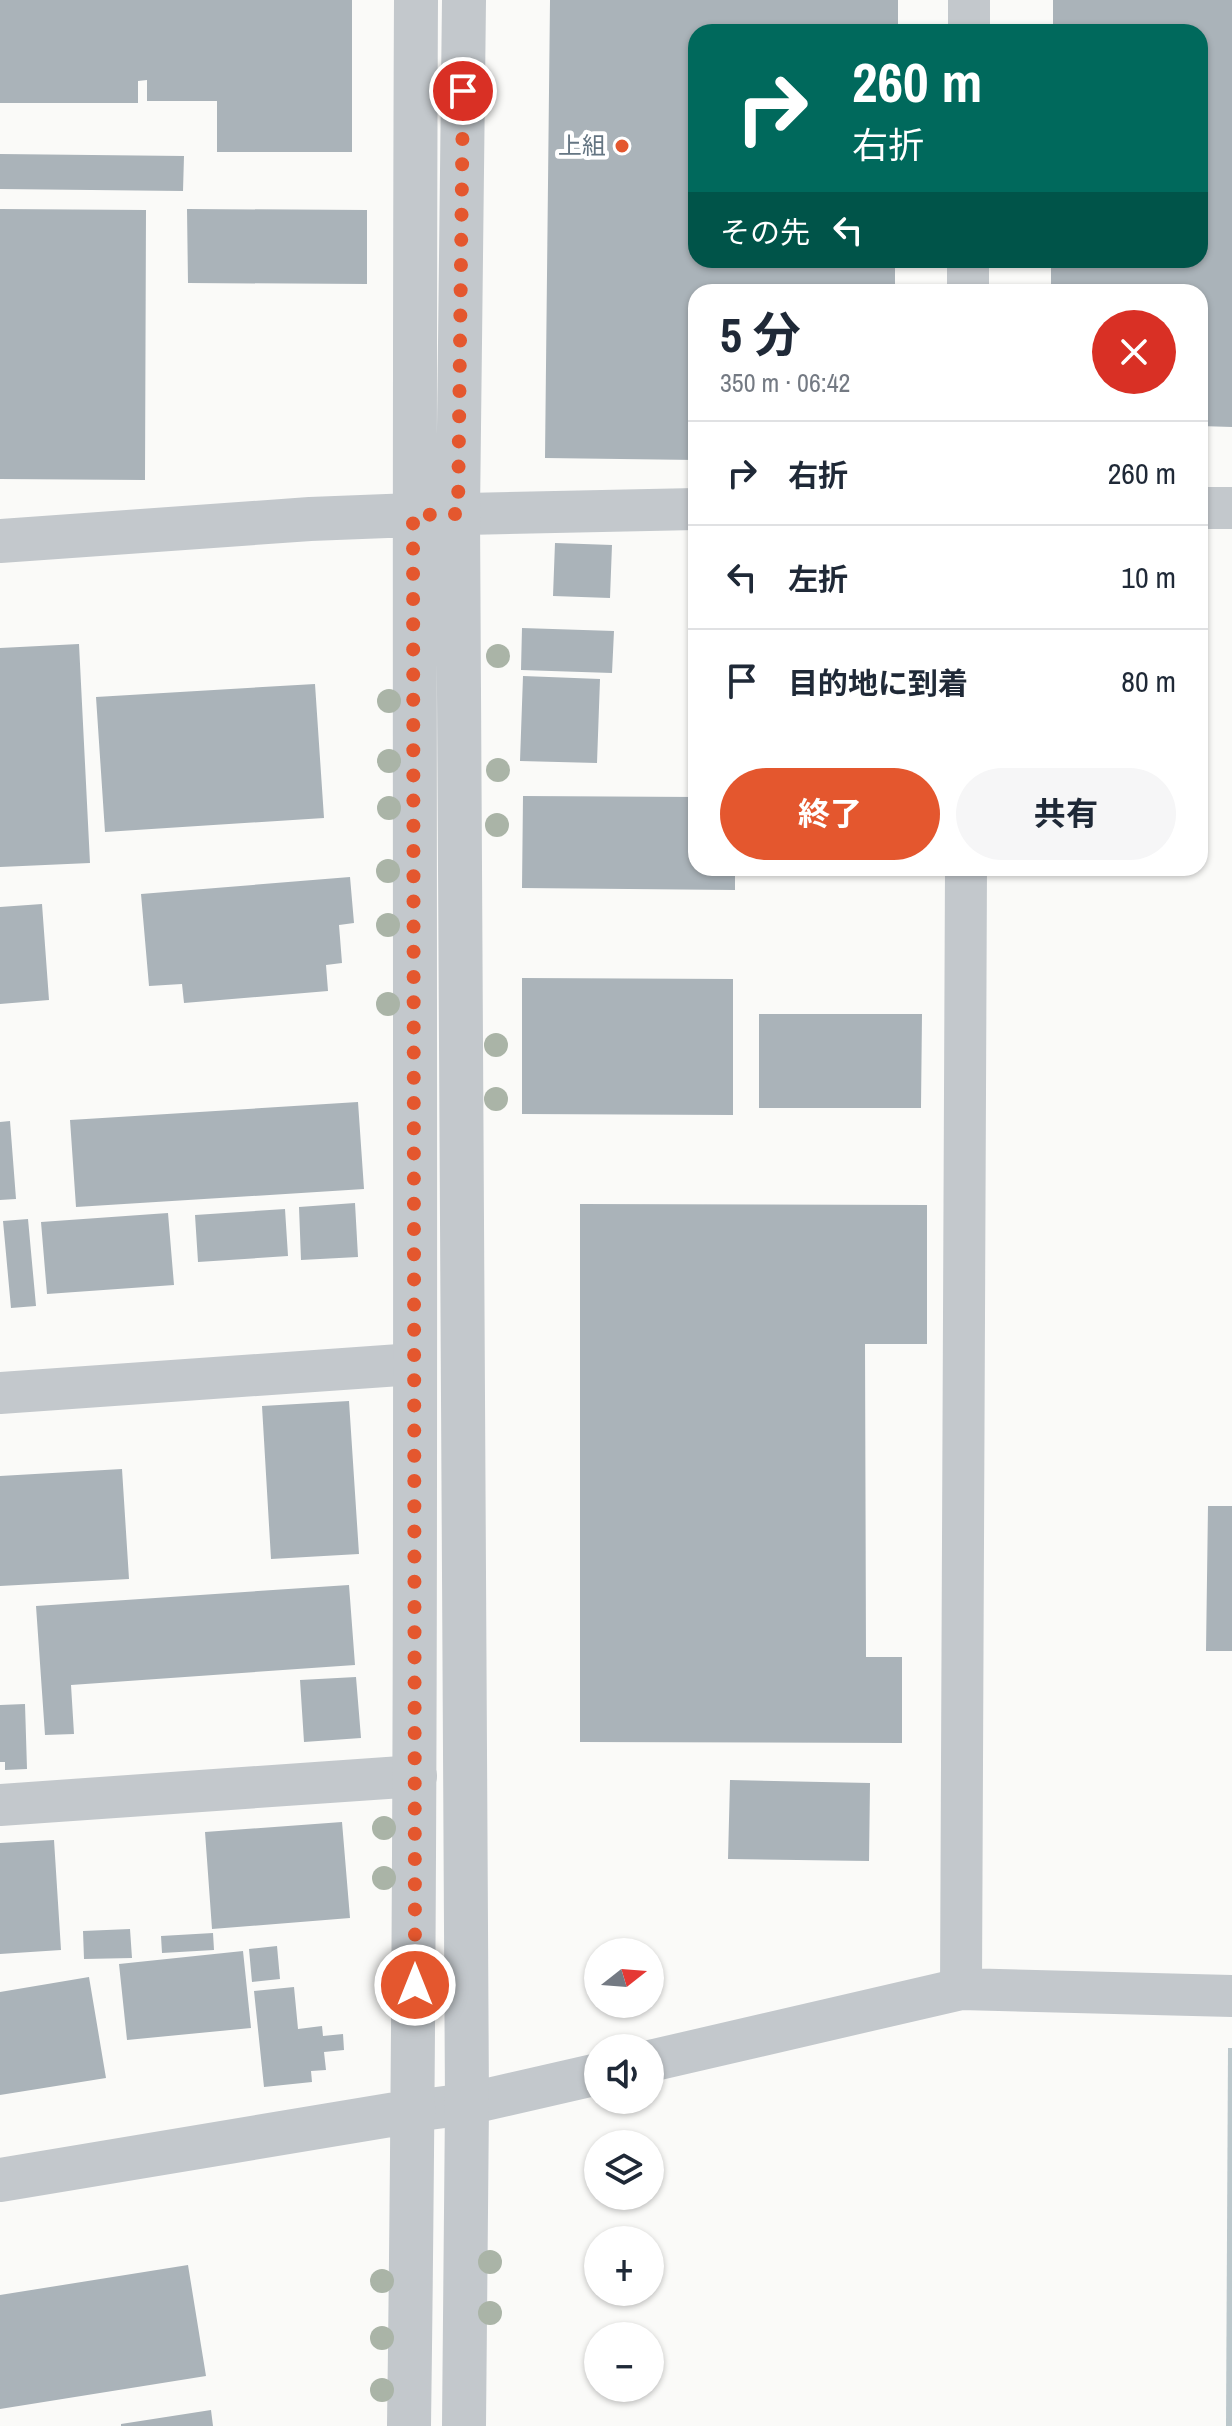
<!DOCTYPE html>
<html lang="ja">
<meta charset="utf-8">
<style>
:root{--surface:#fff;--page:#f6f6f7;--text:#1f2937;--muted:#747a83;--line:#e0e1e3;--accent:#e4572e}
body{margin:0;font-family:"Archivo Narrow","Noto Sans JP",sans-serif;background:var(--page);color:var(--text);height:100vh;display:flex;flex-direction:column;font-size:30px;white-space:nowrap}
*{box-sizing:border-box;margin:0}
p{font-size:26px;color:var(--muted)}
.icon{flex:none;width:44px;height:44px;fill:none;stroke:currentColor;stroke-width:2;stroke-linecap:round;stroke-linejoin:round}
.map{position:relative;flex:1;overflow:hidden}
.panel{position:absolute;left:688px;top:284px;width:520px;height:592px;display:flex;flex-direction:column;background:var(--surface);border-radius:24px;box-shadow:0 2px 6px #0004}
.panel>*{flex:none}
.hud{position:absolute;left:688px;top:24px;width:520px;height:244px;border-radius:24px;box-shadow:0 2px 6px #0004;background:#00695c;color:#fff;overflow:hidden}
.needle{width:52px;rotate:73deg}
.buttons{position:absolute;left:584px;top:1938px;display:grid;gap:16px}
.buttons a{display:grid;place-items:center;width:80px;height:80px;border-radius:50%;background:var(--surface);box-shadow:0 2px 6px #0004;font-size:40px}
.pin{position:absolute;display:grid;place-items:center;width:68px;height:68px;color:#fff;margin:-34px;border:4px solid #fff;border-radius:50%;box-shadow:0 2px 8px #0007}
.me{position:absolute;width:88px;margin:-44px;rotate:0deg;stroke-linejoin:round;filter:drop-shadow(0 0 6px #0008)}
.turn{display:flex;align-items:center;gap:28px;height:168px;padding:0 32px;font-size:36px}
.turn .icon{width:104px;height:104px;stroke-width:2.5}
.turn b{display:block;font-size:56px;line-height:68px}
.then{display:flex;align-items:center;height:76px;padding:0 32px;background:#0003;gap:16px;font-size:30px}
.round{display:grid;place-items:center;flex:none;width:84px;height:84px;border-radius:42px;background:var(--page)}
.summary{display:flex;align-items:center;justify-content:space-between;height:136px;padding:0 32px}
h1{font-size:48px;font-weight:700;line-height:60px}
.button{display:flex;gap:16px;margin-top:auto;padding:16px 32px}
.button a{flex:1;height:92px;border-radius:48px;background:var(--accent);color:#fff;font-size:32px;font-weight:700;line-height:92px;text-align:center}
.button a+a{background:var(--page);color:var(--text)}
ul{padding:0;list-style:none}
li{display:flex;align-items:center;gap:24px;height:104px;padding:0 32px;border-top:2px solid var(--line)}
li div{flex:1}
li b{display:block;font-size:30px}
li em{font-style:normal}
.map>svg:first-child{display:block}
.water{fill:#bbc7cb}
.building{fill:#aab3b9}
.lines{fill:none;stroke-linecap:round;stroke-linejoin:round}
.minor{stroke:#c3c8cc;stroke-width:42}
.tertiary{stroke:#c3c8cc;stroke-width:44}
.tree{fill:#aab4a7}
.route{stroke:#e4572e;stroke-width:14;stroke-dasharray:0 25.2}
.poi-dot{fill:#e4572e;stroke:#fff;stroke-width:3}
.labels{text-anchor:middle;stroke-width:8;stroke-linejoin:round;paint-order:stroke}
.poi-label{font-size:24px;fill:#657683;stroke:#fff;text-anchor:end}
</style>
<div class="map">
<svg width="1232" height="2426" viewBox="0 0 1232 2426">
<rect width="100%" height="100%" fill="#fafaf8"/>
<path class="water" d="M1228,2048h4v378h-6z"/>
<path class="building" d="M0,0h352v152h-135v-51h-70v-21l-9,1v22h-138z
M550,0h348v32h-202v228h199v32h-199v168l-151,-2z
M1053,0h179v427l-32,-1v-134h-149v-32h149v-228h-147z
M0,154l184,2 -1,35 -183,-2z
M0,209l146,1 -1,270 -145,-1z
M187,209l180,1v74l-179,-1z
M555,543l57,2 -2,53 -57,-2z
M522,628l92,3 -2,42 -91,-3z
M79,644l11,219 -90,4v-219z
M523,676l77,3 -3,84 -77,-2z
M315,684l9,134 -219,14 -9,-135z
M523,796l173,1v71h39v22l-213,-2z
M350,877l4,46 -15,2 3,38 -16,2 2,26 -144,12 -2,-19 -33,2 -8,-92z
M42,904l7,96 -49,4v-97z
M522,978l211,1v136l-211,-1z
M759,1014h163l-1,94h-162z
M358,1102l6,87 -288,18 -6,-87z
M10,1121l6,78 -16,1v-78z
M355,1203l3,54 -57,3 -2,-53z
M580,1204l347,1v139h-62l1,313h36v86l-322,-1z
M285,1209l3,47 -90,6 -3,-47z
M168,1213l6,72 -127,9 -6,-72z
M28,1219l8,87 -25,2 -8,-87z
M349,1401l10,153 -88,5 -9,-153z
M122,1469l7,110 -129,7v-110z
M1208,1506h24v145h-26z
M349,1585l6,80 -284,20 3,49 -29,1 -9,-129z
M356,1677l5,61 -57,4 -4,-62z
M25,1704l2,65 -22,1v-8h-5v-57z
M730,1780l140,3 -1,78 -141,-2z
M342,1822l8,96 -138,11 -7,-97z
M54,1840l7,110 -61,4v-111z
M130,1929l2,29 -48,1 -1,-28z
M213,1933l1,17 -52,3 -1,-17z
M277,1946l3,33 -28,3 -3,-33z
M243,1951l8,77 -124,12 -8,-76z
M89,1977l17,101 -106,17v-103z
M294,1987l4,42 24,-3 1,10 20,-2 1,16 -20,2 2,18 -15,1 1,11 -48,5 -10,-96z
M188,2265l18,111 -206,33v-114z
M211,2410l2,16h-92v-2z"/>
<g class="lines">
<path class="minor" d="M969,32v-32
M968,292v-32
M1200,508h32
M421,515l275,-6
M0,1393l414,-29
M0,1805l416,-29
M961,1989l5,-1121
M650,2061l311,-72 271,7
M414,2111l53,-7 131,-30"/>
<path class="tertiary" d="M0,541l310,-22 103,-4
M0,2180l414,-69
M409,2426c11,-809 3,-1617 7,-2426
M464,2426l3,-322 -9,-1590 6,-514"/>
</g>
<g class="tree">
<circle cx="498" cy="656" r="12"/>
<circle cx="389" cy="701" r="12"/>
<circle cx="389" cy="761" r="12"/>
<circle cx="498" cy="770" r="12"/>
<circle cx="389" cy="808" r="12"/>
<circle cx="497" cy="825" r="12"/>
<circle cx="388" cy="871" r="12"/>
<circle cx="388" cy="925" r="12"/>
<circle cx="388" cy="1004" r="12"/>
<circle cx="496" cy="1045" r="12"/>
<circle cx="496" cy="1099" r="12"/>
<circle cx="384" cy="1828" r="12"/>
<circle cx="384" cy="1878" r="12"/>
<circle cx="490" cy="2262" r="12"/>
<circle cx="382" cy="2281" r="12"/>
<circle cx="490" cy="2313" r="12"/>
<circle cx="382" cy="2338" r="12"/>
<circle cx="382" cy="2390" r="12"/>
</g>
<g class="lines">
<path class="route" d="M415,1985l-2,-1470 45,-1 5,-423"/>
</g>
<circle class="poi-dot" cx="622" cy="146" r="8"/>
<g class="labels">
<g class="poi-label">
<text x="606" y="154">上組</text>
</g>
</g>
</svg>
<div class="buttons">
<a><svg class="needle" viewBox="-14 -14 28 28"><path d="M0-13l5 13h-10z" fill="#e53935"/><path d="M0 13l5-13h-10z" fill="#747a83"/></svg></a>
<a><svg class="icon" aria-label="sound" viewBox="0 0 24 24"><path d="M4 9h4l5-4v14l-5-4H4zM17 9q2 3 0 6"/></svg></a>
<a><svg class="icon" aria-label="layers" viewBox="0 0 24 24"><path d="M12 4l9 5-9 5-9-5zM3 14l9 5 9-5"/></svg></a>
<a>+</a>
<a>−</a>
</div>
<div class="pin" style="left:463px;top:91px;background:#d93025"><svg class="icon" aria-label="arrive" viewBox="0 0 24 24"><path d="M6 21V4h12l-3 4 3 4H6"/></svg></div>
<svg class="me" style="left:415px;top:1985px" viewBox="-20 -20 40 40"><circle r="17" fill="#e4572e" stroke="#fff" stroke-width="3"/><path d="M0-11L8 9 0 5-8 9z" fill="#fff"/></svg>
<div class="hud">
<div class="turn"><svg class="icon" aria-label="right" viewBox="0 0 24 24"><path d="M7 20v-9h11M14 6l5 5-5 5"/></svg><div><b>260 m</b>右折</div></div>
<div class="then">その先<svg class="icon" aria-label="left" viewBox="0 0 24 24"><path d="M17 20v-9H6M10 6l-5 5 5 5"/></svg></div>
</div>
<section class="panel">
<div class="summary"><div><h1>5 分</h1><p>350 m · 06:42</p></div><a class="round" style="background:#d93025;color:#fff"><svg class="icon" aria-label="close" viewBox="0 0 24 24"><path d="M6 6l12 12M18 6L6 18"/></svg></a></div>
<ul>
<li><svg class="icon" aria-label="right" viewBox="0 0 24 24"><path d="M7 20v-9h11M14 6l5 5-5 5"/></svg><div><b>右折</b></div><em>260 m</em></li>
<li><svg class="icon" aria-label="left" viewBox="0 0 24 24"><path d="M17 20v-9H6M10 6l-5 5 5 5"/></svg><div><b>左折</b></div><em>10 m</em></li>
<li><svg class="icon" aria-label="arrive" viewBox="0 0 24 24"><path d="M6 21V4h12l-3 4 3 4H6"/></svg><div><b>目的地に到着</b></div><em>80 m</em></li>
</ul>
<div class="button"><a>終了</a><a>共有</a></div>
</section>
</div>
